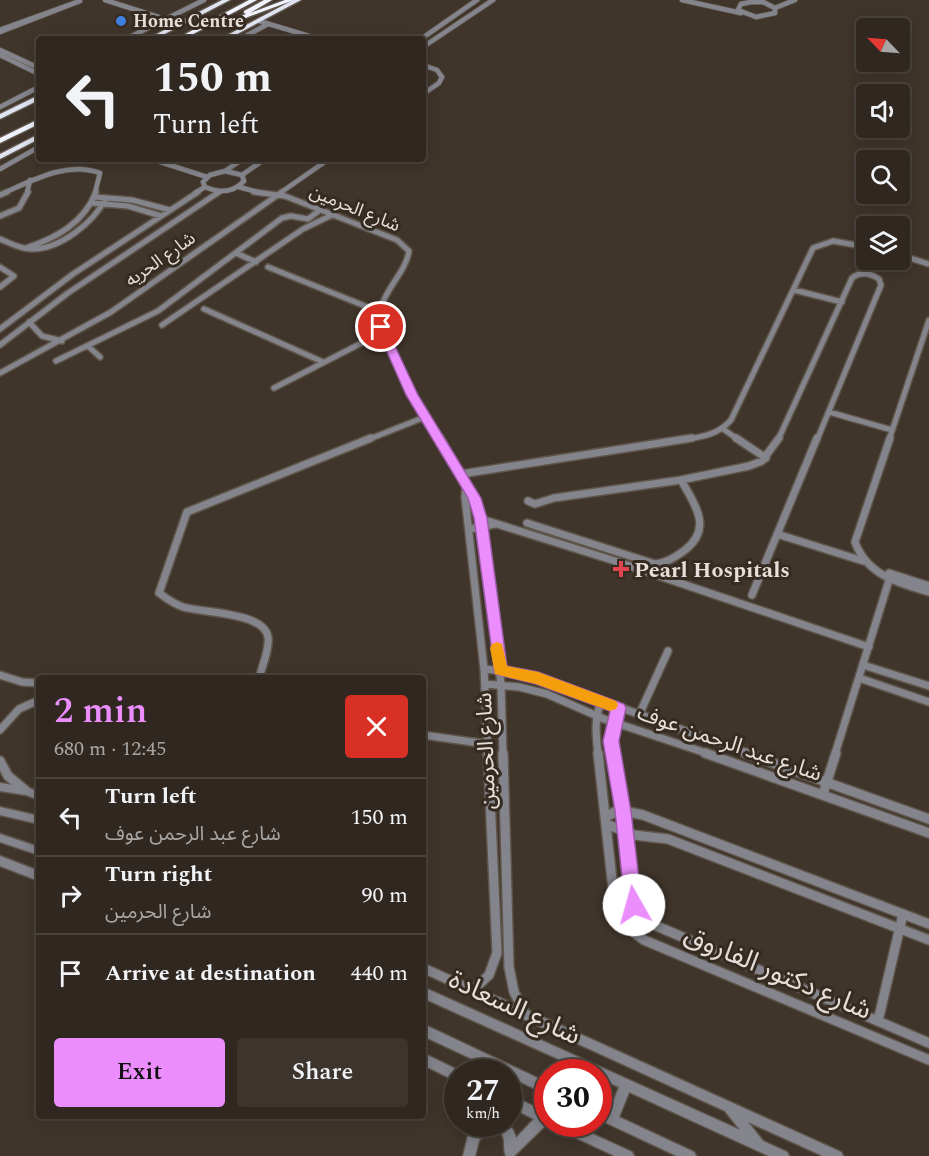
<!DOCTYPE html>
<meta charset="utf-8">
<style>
:root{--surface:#302820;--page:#3c342d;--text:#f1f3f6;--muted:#a8a6a5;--line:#4b443e;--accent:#eb8dfc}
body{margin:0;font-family:Spectral,"Noto Sans Arabic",serif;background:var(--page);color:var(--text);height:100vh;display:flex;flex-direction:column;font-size:22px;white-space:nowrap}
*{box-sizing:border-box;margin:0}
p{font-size:20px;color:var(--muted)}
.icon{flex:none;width:33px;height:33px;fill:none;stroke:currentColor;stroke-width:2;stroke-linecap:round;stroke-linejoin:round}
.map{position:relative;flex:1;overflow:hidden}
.panel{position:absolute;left:36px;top:675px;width:390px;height:444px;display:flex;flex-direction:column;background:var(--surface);border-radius:6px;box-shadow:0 3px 15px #0003,0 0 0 2px var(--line)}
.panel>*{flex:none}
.guide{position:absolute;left:36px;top:36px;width:390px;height:126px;border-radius:6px;box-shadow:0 3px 15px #0003,0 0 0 2px var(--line);background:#302820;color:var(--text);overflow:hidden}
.needle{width:39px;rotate:295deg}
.controls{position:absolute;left:856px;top:18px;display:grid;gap:12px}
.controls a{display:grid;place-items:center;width:54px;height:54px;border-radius:6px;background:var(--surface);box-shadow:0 3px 15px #0003,0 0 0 2px var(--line);font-size:30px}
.speed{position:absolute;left:444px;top:1059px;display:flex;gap:12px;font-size:30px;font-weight:700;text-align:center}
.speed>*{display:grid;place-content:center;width:78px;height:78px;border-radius:50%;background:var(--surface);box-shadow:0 3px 15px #0003,0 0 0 2px var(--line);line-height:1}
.speed small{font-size:15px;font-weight:400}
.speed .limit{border:9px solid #d22;background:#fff;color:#111}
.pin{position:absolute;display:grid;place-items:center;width:51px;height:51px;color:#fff;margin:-26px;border:3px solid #fff;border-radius:50%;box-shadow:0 2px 6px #0007}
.me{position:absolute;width:66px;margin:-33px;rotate:353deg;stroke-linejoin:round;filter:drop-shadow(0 0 4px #0008)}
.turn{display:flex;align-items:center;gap:21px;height:126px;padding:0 18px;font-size:27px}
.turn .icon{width:78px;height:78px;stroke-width:2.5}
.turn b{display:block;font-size:42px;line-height:51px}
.round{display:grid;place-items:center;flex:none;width:63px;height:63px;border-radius:6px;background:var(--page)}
.headline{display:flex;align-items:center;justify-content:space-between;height:102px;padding:0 18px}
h1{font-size:36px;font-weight:600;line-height:45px;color:var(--accent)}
.primary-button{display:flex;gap:12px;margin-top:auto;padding:12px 18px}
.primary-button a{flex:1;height:69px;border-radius:6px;background:var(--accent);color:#111;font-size:24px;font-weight:600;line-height:69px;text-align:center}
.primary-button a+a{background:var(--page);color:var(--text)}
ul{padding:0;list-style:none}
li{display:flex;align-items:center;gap:18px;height:78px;padding:0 18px;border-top:2px solid var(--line)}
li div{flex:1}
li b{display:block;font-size:22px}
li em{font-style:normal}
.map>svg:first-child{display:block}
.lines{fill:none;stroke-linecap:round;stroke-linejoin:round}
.minor-far3-casing{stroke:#5e544a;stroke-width:6}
.minor-far2-casing{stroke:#5e544a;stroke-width:8}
.minor-far1-casing{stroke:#5e544a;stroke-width:10}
.minor-casing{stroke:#5e544a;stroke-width:12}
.tertiary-casing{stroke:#5e544a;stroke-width:3}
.trunk-casing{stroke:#5e544a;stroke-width:3}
.motorway-casing{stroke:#5e544a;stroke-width:3}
.minor-far3{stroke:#84858c;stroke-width:4.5}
.minor-far2{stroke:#84858c;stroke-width:5}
.minor-far1{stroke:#84858c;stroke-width:7}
.minor{stroke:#84858c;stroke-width:9}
.tertiary{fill:#84858c;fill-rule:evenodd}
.trunk{fill:#e0e4f0;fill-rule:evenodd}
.motorway{fill:#f0f3fd;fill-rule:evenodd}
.route{fill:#eb8dfc;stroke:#995ca4;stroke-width:1.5}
.slow{fill:#f59e0b}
.shop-dot{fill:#3f7fe0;stroke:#362b21;stroke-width:2}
.health-dot{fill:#e0444e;stroke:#362b21;stroke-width:2}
.labels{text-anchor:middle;stroke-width:6;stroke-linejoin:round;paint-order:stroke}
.far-poi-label{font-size:18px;font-weight:bold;fill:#e6dfd9;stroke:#362b21;text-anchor:start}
.far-street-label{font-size:18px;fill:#e6dfd9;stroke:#362b21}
.poi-label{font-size:22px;font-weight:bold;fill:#e6dfd9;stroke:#362b21;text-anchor:start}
.street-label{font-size:22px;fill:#e6dfd9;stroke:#362b21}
.near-street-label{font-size:27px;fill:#e6dfd9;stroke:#362b21}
</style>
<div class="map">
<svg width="929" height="1156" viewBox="0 0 929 1156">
<rect width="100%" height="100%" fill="#40352b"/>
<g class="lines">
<defs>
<path id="minor-far3" d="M105,0l63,20
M682,0l59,13
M751,2h12l12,6v5l-19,4 -18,-7 3,-6z
M775,8l20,-8
M259,21l60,18
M0,30l80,-29 -80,31
M126,39l78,-39
M240,39l28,-15
M421,39l56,-39
M423,47l70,-47
M0,50l39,18
M0,55l39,19
M423,65l14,5 5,7 -3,6 -16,11
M0,107l39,-20
M151,159l56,18
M226,161l3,-2
M0,169l39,-22
M225,171l17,4 2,6c-11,12 -25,12 -39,6l-2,-5 7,-7z
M225,171l18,-12
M242,175l23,-16
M239,187l22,6
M4,193c29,-13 64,-32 96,-20l-5,20
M27,193l3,-13
M195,193l10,-6
M217,193l2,-1
M280,193l49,-34"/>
<path id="minor-far2" d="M254,192l31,4 112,44 12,11c-3,20 -21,35 -27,54 -10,31 42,106 59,135
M0,195l7,-3
M95,197l37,3 38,10
M92,203l36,3 33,10
M0,216l19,-8 9,-16
M0,239c10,4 20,10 31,10 29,1 63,-27 75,-51
M26,248c30,-10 58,-25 70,-56
M236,253l20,9
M900,255l29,9
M0,267l14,9 -14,11
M268,267l112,45
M794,290l48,12
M204,309l119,53
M29,322l13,14 20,5
M162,325l141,-96 29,-14
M0,329l73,-55 125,-82
M0,345l68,-52 151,-101
M88,346l12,11
M56,361l102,-50 124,-93 9,-2 17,3 12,-9
M0,373l111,-61 171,-120
M274,388l109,-56
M829,412l63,18
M723,429l16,11
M367,440l58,-23
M682,440c19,-3 36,-5 49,-20l82,-172 20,-7 34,6
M778,440l74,-162c9,-7 18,-5 27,1l2,6 -64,155
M889,440l40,-120"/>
<path id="minor-far1" d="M440,438l26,48 8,9 6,23 21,166 2,70
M736,438l30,20
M890,438l-35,104c12,33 43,41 74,50
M461,474l231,-36
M466,486l-1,11 19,172 4,85
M528,501l7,3 19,-6 127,-18 68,-14 13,-5 17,-23
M478,518l134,42 257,87
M527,523l128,41c11,-1 21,-7 30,-14 28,-22 10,-45 -4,-70
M470,529l25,-5
M777,534l86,27
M889,573l40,13
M752,595l65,-157
M863,665l66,21
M484,669l29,3 25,6 212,76
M0,675l22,7 17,1
M259,678c3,-11 11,-30 9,-41 -4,-25 -65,-24 -85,-30 -9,-3 -16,-8 -24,-14l28,-81 184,-74
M859,678l70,24
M485,684l34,3 28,7 57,25 105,35
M639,715l29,-64
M0,730l19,-21 20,-9
M423,735l64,9
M598,754c-2,-19 -4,-34 3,-52
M613,754l-2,-13 8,-33
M835,754l56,-180"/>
<path id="minor" d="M503,753l6,214 5,25 12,23
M598,753l16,145c5,19 14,31 30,42l285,120
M613,753l10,58 11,94 11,16 284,122
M705,753l224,80
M745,753l184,66
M0,761l8,15 17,14
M823,794l13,-41
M606,817l12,-7 25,5 286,109
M606,824l28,11 34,4 261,101
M472,991l17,-16 8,-22 -9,-200
M878,1021l25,-107"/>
<path id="tertiary" d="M0,783l27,4 12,5v8l-13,-5 -26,-4z
M0,807l39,9v8l-39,-9z
M0,834l39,13v8l-39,-13z
M0,856l39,15v10l-39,-15z
M423,963l418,189 2,4h-20l-75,-34 15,19 24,11 2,4h-20l-140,-64 -10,25 75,35 2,4h-19l-79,-37v-12l11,5 10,-25 -21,-9v-6h-11l-164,-74v-11l317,143 -15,-19 -302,-138z
M423,1024l125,59v12l-40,-19v-4h-8l-77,-36z
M423,1053l39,19h-4v10l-35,-17z
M508,1094l40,19v10l-34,33h-8c-4,-8 1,-18 -6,-24 -8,-1 -14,4 -21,8l-4,16h-12l8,-32h37l5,6 3,8 18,-19 -26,-13z
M553,1124h18l61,28 2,4h-19l-60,-28z"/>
<path id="trunk" d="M222,0h8l-75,39h-8z
M293,0h8l-73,39h-8z
M39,95v5l-39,19v-5z
M39,134v5l-39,20v-5z"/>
<path id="motorway" d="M249,0h8l-73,39h-8z
M264,0h8l-22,13 35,-13h9l-70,26 -5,-1 27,-11 -2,-1v-2z
M39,119v5l-39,19v-5z"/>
</defs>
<use href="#minor-far3" class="minor-far3-casing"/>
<use href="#minor-far2" class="minor-far2-casing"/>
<use href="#minor-far1" class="minor-far1-casing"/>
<use href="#minor" class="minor-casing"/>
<use href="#tertiary" class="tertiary-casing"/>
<use href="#trunk" class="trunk-casing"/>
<use href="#motorway" class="motorway-casing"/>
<use href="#minor-far3" class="minor-far3"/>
<use href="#minor-far2" class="minor-far2"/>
<use href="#minor-far1" class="minor-far1"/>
<use href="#minor" class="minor"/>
<use href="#tertiary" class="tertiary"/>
<use href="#trunk" class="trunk"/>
<use href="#motorway" class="motorway"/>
</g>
<path class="route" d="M381,324l5,3 32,68 63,103 6,20 20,148 31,6 86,32 2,4 -7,33 12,70 11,94 -2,6 -6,2 -6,-2 -3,-6 -10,-94 -12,-70 7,-30 -74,-27 -41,-10 -21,-156 -6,-20 -62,-103 -30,-68z"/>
<path class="slow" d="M497,642l5,2 5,22 31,6 78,29 2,4 -2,4 -6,2 -74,-27 -41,-10 -5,-26 2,-4z"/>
<circle class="shop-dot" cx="121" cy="21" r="6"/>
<path class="health-dot" d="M618 560h6v6h6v6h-6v6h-6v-6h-6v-6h6z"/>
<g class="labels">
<g class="far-poi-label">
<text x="133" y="27">Home Centre</text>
</g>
<g class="far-street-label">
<text transform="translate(355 208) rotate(22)" y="6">شارع الحرمين</text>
<text transform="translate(160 259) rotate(-35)" y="6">شارع الحريه</text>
</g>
<g class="poi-label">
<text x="634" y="577">Pearl Hospitals</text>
</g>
<g class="street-label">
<text transform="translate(730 742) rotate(19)" y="8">شارع عبد الرحمن عوف</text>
<text transform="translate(485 751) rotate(-92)" y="8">شارع الحرمين</text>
</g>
<g class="near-street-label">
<text transform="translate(778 972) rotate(23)" y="9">شارع دكتور الفاروق</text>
<text transform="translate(515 1007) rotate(25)" y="9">شارع السعادة</text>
</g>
</g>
</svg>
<div class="controls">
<a><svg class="needle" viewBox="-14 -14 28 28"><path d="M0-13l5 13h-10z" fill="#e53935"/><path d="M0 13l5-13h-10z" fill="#a8a6a5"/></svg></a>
<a><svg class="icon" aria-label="sound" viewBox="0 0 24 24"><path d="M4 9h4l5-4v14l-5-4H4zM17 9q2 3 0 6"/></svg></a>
<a><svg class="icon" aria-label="search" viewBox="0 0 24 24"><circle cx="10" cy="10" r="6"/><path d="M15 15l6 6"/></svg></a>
<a><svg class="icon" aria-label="layers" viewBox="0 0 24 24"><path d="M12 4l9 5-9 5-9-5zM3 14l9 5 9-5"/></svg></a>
</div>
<div class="speed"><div>27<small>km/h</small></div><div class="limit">30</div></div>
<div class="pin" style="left:381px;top:327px;background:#d93025"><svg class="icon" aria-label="arrive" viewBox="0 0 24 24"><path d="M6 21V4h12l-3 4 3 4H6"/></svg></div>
<svg class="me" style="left:634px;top:905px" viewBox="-20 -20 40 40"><circle r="19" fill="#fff"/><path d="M0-13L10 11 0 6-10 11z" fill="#eb8dfc"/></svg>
<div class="guide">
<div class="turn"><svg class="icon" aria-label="left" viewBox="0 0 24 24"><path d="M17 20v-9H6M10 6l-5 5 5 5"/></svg><div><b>150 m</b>Turn left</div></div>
</div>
<section class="panel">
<div class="headline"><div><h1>2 min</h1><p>680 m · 12:45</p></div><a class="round" style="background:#d93025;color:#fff"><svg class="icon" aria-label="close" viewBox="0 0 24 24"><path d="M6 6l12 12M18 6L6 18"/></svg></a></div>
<ul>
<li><svg class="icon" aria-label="left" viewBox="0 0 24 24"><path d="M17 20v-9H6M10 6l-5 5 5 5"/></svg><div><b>Turn left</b><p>شارع عبد الرحمن عوف</p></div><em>150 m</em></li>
<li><svg class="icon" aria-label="right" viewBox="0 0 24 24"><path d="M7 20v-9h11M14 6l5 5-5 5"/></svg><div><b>Turn right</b><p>شارع الحرمين</p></div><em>90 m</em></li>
<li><svg class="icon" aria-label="arrive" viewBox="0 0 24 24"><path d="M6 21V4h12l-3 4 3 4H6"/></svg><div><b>Arrive at destination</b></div><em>440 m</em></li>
</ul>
<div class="primary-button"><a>Exit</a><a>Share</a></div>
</section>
</div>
